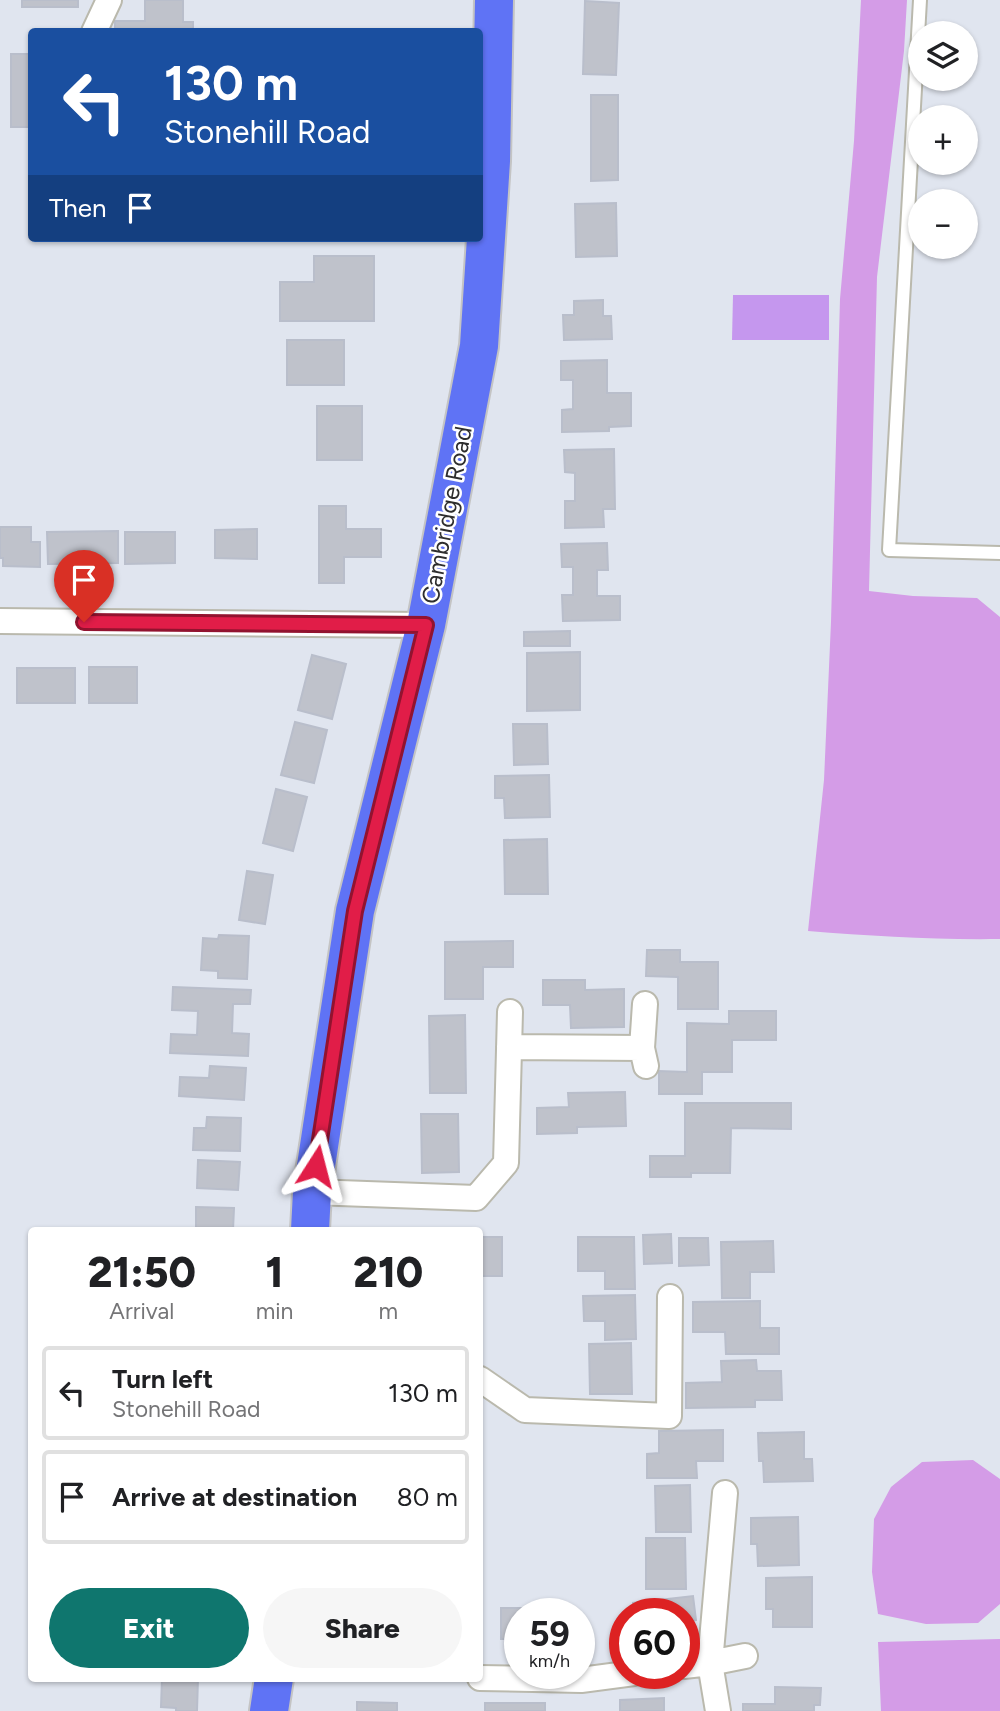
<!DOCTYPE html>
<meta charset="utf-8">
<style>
:root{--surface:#fff;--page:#f6f6f6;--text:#202124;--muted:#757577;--line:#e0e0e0;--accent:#0f766e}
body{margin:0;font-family:Figtree,sans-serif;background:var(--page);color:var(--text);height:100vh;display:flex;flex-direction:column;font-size:26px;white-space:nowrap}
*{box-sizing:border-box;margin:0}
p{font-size:23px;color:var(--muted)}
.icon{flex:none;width:38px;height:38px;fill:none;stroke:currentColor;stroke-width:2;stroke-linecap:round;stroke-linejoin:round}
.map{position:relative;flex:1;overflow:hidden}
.side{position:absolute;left:28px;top:1227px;width:455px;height:455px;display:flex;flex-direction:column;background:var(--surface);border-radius:7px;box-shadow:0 2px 5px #0004}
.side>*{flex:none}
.hud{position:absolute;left:28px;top:28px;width:455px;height:214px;border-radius:7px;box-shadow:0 2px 5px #0004;background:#1a4fa0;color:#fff;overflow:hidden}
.buttons{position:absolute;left:908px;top:21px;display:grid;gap:14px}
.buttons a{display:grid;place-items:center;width:70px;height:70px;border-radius:50%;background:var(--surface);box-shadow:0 2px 5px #0004;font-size:35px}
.speed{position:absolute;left:504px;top:1598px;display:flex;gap:14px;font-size:35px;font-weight:700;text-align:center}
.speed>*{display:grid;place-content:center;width:91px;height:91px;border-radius:50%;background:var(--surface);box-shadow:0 2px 5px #0004;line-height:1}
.speed small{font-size:18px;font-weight:400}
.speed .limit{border:10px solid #d22;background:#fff;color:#111}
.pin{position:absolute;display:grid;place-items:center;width:60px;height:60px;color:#fff;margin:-72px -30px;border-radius:50% 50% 50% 0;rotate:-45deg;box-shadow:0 0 7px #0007}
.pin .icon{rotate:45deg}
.me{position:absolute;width:77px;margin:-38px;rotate:9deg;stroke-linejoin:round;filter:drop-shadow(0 0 5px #0008)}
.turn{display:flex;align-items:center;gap:24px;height:147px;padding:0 21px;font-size:32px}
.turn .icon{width:91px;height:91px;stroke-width:2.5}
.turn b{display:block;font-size:49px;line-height:60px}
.then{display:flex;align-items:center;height:66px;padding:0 21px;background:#0003;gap:14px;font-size:26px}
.eta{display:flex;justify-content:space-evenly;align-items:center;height:119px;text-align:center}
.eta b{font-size:42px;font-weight:800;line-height:49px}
.primary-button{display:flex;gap:14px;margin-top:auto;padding:14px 21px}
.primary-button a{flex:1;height:80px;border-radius:42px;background:var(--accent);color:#fff;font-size:28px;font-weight:800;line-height:80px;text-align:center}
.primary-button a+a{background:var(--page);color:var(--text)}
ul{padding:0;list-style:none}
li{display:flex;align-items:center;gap:21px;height:94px;margin:0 14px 10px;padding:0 7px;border:4px solid var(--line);border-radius:7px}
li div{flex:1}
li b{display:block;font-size:26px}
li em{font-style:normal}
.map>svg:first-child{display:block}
.green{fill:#d49ce7}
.pitch{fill:#c597ee}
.building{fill:#bfc2cb;stroke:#b9becb;stroke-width:2}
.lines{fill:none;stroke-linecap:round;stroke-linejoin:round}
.lane-casing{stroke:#bab9ad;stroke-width:16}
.street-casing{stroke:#bab9ad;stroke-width:28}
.primary-casing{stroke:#c4c4c4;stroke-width:42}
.lane{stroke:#fff;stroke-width:12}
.street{stroke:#fff;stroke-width:24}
.primary{stroke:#5f73f5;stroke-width:38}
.route-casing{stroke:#92132f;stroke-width:18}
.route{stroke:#e11d48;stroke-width:12}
.labels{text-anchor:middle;stroke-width:5;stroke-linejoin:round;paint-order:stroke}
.street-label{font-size:24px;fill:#2e2e2e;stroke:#fff}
</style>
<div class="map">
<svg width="1000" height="1711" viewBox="0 0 1000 1711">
<rect width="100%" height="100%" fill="#e0e5ef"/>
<path class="green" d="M861,0h46l-3,51 -27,226 -8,314 44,5 64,2 23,19v322c-64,1 -128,-3 -192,-8l16,-151 7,-158 9,-323 14,-158z
M973,1460l27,19v125l-22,19 -52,1 -48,-10 -6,-42 2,-53 17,-32 31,-25z
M1000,1639v72h-119l-3,-69z"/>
<path class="pitch" d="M733,295h96v45h-97z"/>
<path class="building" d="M22,0h56v7h-56z
M145,0h38v22h10v10h-78v-11h30z
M585,1l34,2 -3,72 -33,-1z
M11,54h21v73h-21z
M591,95h27v85l-27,1z
M616,203l1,53 -41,1 -1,-53z
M314,256h60v65h-94v-39h34z
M603,300v16h8l1,23 -48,1 -1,-25h11v-14z
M287,340h57v45h-57z
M607,360v33h24v33l-22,1v4l-47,1v-22l11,-1v-29h-12v-19z
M317,406h45v54h-45z
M614,449l1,60h-12l1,18 -39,1v-27h10v-28l-10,-1 -1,-22z
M319,506h27v23h35v28h-37v26h-25z
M0,527h31v15h9v25l-37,-1v-8h-3z
M257,529v30l-42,-1v-28z
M118,531v32l-70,1 -1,-32z
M125,532h50v31l-50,1z
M607,543l1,27h-11v26h23v24l-57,1 -1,-26h11v-28h-11l-1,-23z
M570,631v15h-46v-14z
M580,652v58l-53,1v-58z
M312,655l34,9 -14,55 -34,-9z
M89,667h48v36h-48z
M17,668h58v35h-58z
M295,722l32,8 -13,53 -33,-8z
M513,724h34l1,40 -34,1z
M549,775l1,42 -45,1 -1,-20h-9v-22z
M276,789l31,8 -14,54 -30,-8z
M547,839l1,55h-43l-1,-54z
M247,871l26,4 -8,49 -26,-4z
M219,935l30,1 -2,43 -29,-1v-7l-17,-1 2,-32 15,1z
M513,941v26h-30v32h-38v-57z
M647,950h33v12h38v47h-40v-32l-32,-1z
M543,980h42v10l39,-1v38l-53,1 -1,-23h-27z
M173,987l78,3 -1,14h-17l-1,29 17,1 -1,22 -78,-3 1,-19 26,1 1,-24 -26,-1z
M729,1011h47v29h-44v32h-30v22h-43v-23l28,1v-49l42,1z
M465,1015l1,78h-36l-1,-77z
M210,1066l36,2 -2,32 -65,-4 1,-19 29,1z
M625,1092l1,34 -49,1v6l-40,1v-26l32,-1 -1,-14z
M685,1103h106v26l-60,-1 -1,45h-39v4h-41v-21h35z
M421,1114h37l1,58 -37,1z
M207,1117l34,1 -1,33 -47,-1 1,-22h12z
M198,1160l42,2 -2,28 -41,-2z
M196,1207l38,1 -1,22h-37z
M671,1234l1,29 -28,1 -1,-29z
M480,1237h22v39h-22z
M578,1237h56l1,52h-30v-18h-27z
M679,1238h29l1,27 -30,1z
M773,1241l1,31h-24v26h-28l-1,-56z
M635,1295l1,44 -31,1v-19h-21l-1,-25z
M760,1301v27h19v26h-53l-1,-22h-32v-30z
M631,1343l1,51h-42l-1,-50z
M756,1360l1,11h24l1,29h-27v7l-69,1v-25l36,-1 -1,-21z
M723,1430v31h-27l1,17h-50v-24l12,-1v-22z
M804,1432v27h8l1,22 -49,1 -1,-21h-4l-1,-28z
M690,1485l1,47h-35l-1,-46z
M798,1517l1,48 -41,1 -1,-22h-6v-26z
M646,1538h39l1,51h-40z
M812,1577v50h-39v-18h-7v-31z
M693,1596l3,24 -12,1v-7h-50l-1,-11z
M501,1608h46l-1,6h-26v25h-19z
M162,1678h36l-1,33h-21v-3l-15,-1z
M775,1687l46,1 -1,17h-6v6h-71v-7h32z
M664,1698v13h-44v-11z
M357,1702l40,1v8h-40z
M485,1703h60v8h-60z"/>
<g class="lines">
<defs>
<path id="lane" d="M920,0l-31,550 111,3"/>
<path id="street" d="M94,32l15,-32
M0,621l426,4
M645,1004l-3,44 4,18
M509,1047l133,1
M312,1192l164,6 30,-35 4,-151
M480,1379l45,31 144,6 1,-119
M725,1493l-15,170 35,-7
M684,1666l26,-3 8,48
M480,1678l101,2 53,-7"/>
<path id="primary" d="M310,1230l2,-38 43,-281 71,-286 53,-279 12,-185 3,-161
M269,1711l5,-33"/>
</defs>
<use href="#lane" class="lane-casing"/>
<use href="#street" class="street-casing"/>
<use href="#primary" class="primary-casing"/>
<use href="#lane" class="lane"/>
<use href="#street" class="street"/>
<use href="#primary" class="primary"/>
</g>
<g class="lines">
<defs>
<path id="route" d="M84,622l342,3 -71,286 -39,255"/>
</defs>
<use href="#route" class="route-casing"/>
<use href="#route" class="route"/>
</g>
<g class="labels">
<g class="street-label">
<text transform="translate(447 515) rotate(-79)" y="8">Cambridge Road</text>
</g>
</g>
</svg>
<div class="buttons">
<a><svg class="icon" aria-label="layers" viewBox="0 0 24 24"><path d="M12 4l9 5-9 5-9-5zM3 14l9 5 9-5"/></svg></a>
<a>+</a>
<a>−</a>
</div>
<div class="speed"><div>59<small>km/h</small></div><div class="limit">60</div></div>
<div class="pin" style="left:84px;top:622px;background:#d93025"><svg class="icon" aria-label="arrive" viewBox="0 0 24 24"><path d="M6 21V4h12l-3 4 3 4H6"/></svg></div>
<svg class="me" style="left:316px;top:1166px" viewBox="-20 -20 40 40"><path d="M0-17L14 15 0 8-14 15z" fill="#e11d48" stroke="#fff" stroke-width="4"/></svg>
<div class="hud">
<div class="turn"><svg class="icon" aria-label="left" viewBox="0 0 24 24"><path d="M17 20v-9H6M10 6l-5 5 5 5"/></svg><div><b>130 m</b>Stonehill Road</div></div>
<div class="then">Then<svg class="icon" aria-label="arrive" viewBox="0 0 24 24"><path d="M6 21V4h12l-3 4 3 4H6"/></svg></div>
</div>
<section class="side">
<div class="eta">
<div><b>21:50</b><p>Arrival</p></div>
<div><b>1</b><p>min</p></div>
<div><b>210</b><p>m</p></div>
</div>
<ul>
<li><svg class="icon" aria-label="left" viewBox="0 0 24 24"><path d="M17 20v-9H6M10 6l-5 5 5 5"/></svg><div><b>Turn left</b><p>Stonehill Road</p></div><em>130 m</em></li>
<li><svg class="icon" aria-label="arrive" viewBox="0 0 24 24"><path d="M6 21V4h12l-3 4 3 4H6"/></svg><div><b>Arrive at destination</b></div><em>80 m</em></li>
</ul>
<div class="primary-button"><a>Exit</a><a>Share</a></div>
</section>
</div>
